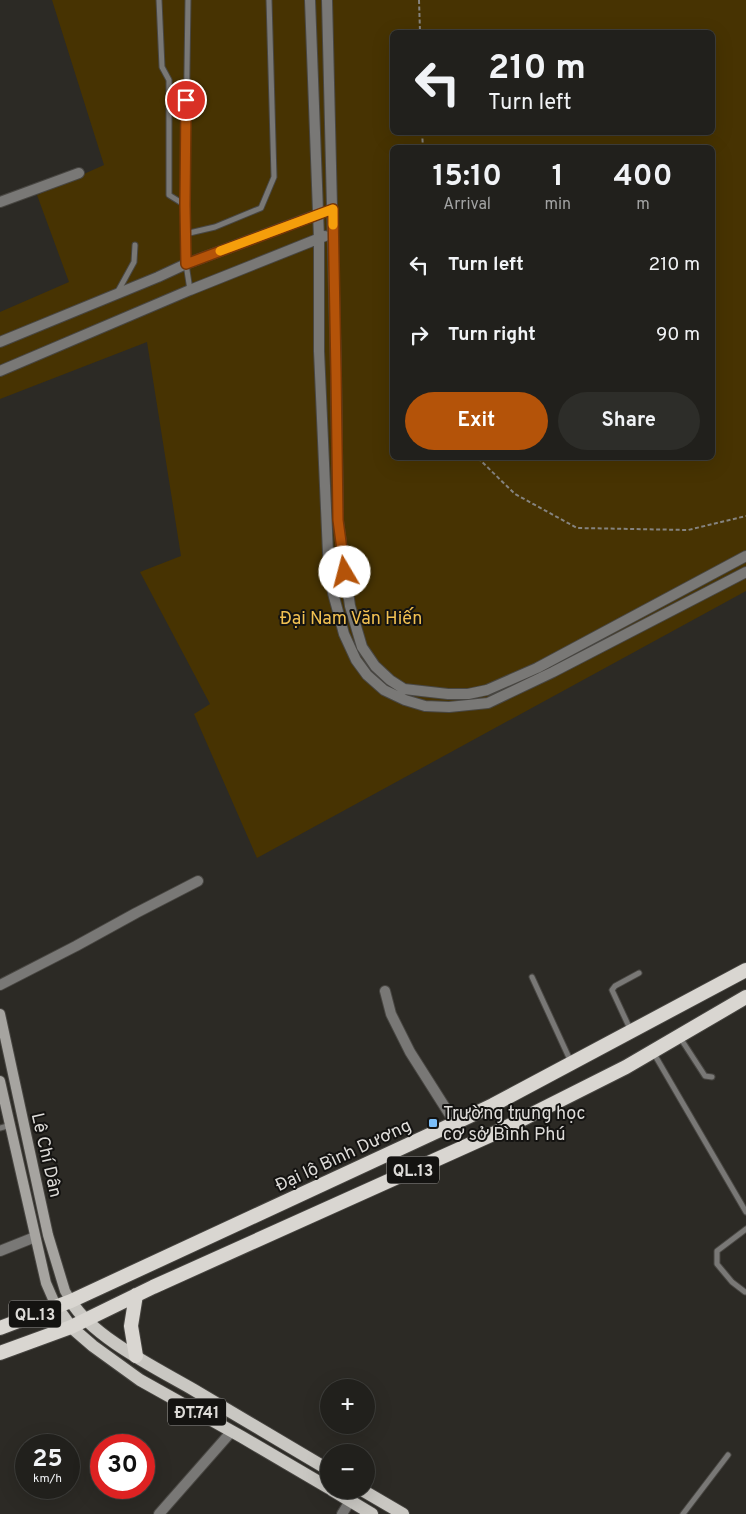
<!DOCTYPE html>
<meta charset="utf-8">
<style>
:root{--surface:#21201c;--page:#2d2d29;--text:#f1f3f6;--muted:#a2a3a3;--line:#3e3e3b;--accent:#b45309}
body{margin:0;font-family:Overpass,sans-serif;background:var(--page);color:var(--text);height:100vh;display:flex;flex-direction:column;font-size:19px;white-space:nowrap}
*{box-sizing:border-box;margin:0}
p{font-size:16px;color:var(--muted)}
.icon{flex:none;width:28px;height:28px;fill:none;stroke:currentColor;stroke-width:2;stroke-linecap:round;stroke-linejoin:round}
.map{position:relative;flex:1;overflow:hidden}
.sheet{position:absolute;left:390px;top:145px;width:325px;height:315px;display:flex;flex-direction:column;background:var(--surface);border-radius:8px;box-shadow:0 5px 20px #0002,0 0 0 1px var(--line)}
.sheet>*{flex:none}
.hud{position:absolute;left:390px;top:30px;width:325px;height:105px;border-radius:8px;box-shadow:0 5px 20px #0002,0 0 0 1px var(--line);background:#21201c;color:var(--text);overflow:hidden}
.buttons{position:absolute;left:320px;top:1379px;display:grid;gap:10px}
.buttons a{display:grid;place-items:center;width:55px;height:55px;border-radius:50%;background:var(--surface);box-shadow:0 5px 20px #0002,0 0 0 1px var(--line);font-size:25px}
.speed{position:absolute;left:15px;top:1434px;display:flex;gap:10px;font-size:25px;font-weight:700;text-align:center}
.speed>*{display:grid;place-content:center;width:65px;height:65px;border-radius:50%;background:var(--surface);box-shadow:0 5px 20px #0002,0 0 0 1px var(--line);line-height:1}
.speed small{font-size:12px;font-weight:400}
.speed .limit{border:8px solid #d22;background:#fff;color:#111}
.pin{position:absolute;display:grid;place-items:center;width:42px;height:42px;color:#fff;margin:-21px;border:2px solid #fff;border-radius:50%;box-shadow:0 1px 5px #0007}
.me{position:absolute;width:55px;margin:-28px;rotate:352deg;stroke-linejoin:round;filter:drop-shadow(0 0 4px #0008)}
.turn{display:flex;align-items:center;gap:18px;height:105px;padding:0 15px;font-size:22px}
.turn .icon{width:65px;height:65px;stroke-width:2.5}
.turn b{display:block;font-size:35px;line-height:42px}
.eta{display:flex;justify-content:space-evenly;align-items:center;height:85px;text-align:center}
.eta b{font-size:30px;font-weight:700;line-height:35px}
.cta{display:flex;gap:10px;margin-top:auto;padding:10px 15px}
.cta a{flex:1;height:58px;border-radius:30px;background:var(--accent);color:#fff;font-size:20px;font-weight:700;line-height:58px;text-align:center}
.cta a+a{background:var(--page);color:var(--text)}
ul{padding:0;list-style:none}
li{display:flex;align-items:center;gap:15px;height:70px;padding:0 15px}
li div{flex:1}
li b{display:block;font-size:19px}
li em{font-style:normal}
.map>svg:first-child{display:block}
.green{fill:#473302;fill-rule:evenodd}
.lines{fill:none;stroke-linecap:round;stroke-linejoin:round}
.service-casing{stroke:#484642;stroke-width:7}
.minor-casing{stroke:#484642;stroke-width:12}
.secondary-casing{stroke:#484642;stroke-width:12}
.primary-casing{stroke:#484642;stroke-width:14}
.trunk-casing{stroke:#484642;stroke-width:16}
.path{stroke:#85837f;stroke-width:2;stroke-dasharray:4 2.5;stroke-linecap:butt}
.service{stroke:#797876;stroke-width:5}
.minor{stroke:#797876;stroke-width:10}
.secondary{stroke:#a6a4a0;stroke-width:10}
.primary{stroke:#c9c7c2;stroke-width:12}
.trunk{stroke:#d9d6d1;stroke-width:14}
.route-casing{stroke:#753606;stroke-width:12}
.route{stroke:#b45309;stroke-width:9}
.slow{stroke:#f59e0b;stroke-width:9}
.poi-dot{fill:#7bbef8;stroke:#141311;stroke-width:2}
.labels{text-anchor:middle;stroke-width:4;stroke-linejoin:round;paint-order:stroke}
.shield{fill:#141311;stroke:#a19f9c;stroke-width:1}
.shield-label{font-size:16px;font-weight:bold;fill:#dddbd8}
.park-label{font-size:18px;fill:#f1c051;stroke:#141311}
.poi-label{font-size:18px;fill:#dddbd8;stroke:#141311;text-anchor:start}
.street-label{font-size:18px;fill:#dddbd8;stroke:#141311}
</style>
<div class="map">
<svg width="746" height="1514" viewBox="0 0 746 1514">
<rect width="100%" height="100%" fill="#2c2a25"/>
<path class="green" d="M52,0h694v591l-489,267 -63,-144 16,-10 -70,-132 41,-16 -34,-214 -147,57v-87l69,-30 -32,-87 67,-30zM392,32h320v100h-320zM392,148h320v310h-320z"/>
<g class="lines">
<defs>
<path id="service" d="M159,0l3,67 7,13v115l16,10
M188,0l-3,205 1,59 4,26
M185,234l30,-7 46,-19 13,-31 -5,-177
M117,293l17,-31 1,-17
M532,977l39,85
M631,1031l-19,-41 3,-4 24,-13
M679,1036l26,40 7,1
M653,1052l93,160
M0,1128l11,-3
M746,1229l-29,22v13l15,18 13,10h1
M683,1514l45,-59"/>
<path id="minor" d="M310,0l9,238v113l9,202 5,40 11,41 12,26 11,15 17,15 21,10 20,6 24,1 39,-4 65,-31 193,-100
M327,0l9,373 2,148 12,85 12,41 13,19 15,14 14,9 44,5h20l19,-4 50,-22 209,-112
M0,202l79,-29
M0,342l158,-65 28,-13 138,-52
M0,371l190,-81 135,-54
M0,985l76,-39 60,-33 62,-32
M385,991l6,23 19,38 45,71
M0,1251l35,-14
M159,1514l73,-83
M342,1514l8,-13"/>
<path id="secondary" d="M0,1014l48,221 17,56 6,10
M0,1081l46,202 10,23"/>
<path id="primary" d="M71,1301c21,36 87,68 123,89 45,27 90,53 135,80
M56,1306l15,21 22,19 47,34 102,57 87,51
M332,1490l40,24
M362,1490l41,24"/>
<path id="trunk" d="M0,1328l71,-27 384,-178 38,-18 253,-135
M0,1353l71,-26 82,-40 340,-153 133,-67 120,-70
M136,1356l-5,-30 5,-31"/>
</defs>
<use href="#service" class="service-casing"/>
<use href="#minor" class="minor-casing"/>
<use href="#secondary" class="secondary-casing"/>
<use href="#primary" class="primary-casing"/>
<use href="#trunk" class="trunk-casing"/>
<path class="path" d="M419,0l1,32
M422,132l1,16
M478,458l37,36 62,34 111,2 58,-14"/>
<use href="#service" class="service"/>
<use href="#minor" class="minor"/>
<use href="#secondary" class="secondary"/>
<use href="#primary" class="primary"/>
<use href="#trunk" class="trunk"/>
</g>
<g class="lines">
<defs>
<path id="route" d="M186,100l-1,105 1,59 147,-55 3,164 2,147 7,52"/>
</defs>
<use href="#route" class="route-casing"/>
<use href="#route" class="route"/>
<path class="slow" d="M220,251l113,-42v16"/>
</g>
<rect class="poi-dot" x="428" y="1118" width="10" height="10" rx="2.5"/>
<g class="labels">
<g class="shield">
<rect x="387" y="1156.5" width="52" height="27" rx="4"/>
<rect x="9" y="1300.5" width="52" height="27" rx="4"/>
<rect x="168" y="1398.5" width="58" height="27" rx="4"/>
</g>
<g class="shield-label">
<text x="413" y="1176">QL.13</text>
<text x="35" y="1320">QL.13</text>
<text x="197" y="1418">ĐT.741</text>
</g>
<g class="park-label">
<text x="351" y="624">Đại Nam Văn Hiến</text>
</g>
<g class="poi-label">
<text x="443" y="1119">Trường trung học<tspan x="443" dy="21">cơ sở Bình Phú</tspan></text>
</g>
<g class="street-label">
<text transform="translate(47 1155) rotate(77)" y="6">Lê Chí Dân</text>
<text transform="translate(343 1155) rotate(-25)" y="6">Đại lộ Bình Dương</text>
</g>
</g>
</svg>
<div class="buttons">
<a>+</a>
<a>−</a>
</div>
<div class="speed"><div>25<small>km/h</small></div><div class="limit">30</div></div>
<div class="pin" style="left:186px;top:100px;background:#d93025"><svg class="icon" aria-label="arrive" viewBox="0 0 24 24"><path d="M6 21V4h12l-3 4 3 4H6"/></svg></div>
<svg class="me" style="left:345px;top:572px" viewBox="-20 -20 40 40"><circle r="19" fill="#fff"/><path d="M0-13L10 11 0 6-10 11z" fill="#b45309"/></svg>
<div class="hud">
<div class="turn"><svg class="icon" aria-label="left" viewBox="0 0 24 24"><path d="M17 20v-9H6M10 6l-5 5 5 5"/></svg><div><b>210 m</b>Turn left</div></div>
</div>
<section class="sheet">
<div class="eta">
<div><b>15:10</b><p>Arrival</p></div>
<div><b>1</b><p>min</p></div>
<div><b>400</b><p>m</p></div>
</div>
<ul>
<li><svg class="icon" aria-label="left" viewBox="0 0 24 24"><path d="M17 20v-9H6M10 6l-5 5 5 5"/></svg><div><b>Turn left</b></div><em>210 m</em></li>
<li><svg class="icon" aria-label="right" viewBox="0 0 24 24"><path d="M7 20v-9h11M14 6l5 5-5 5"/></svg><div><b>Turn right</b></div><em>90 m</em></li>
</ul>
<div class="cta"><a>Exit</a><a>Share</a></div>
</section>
</div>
